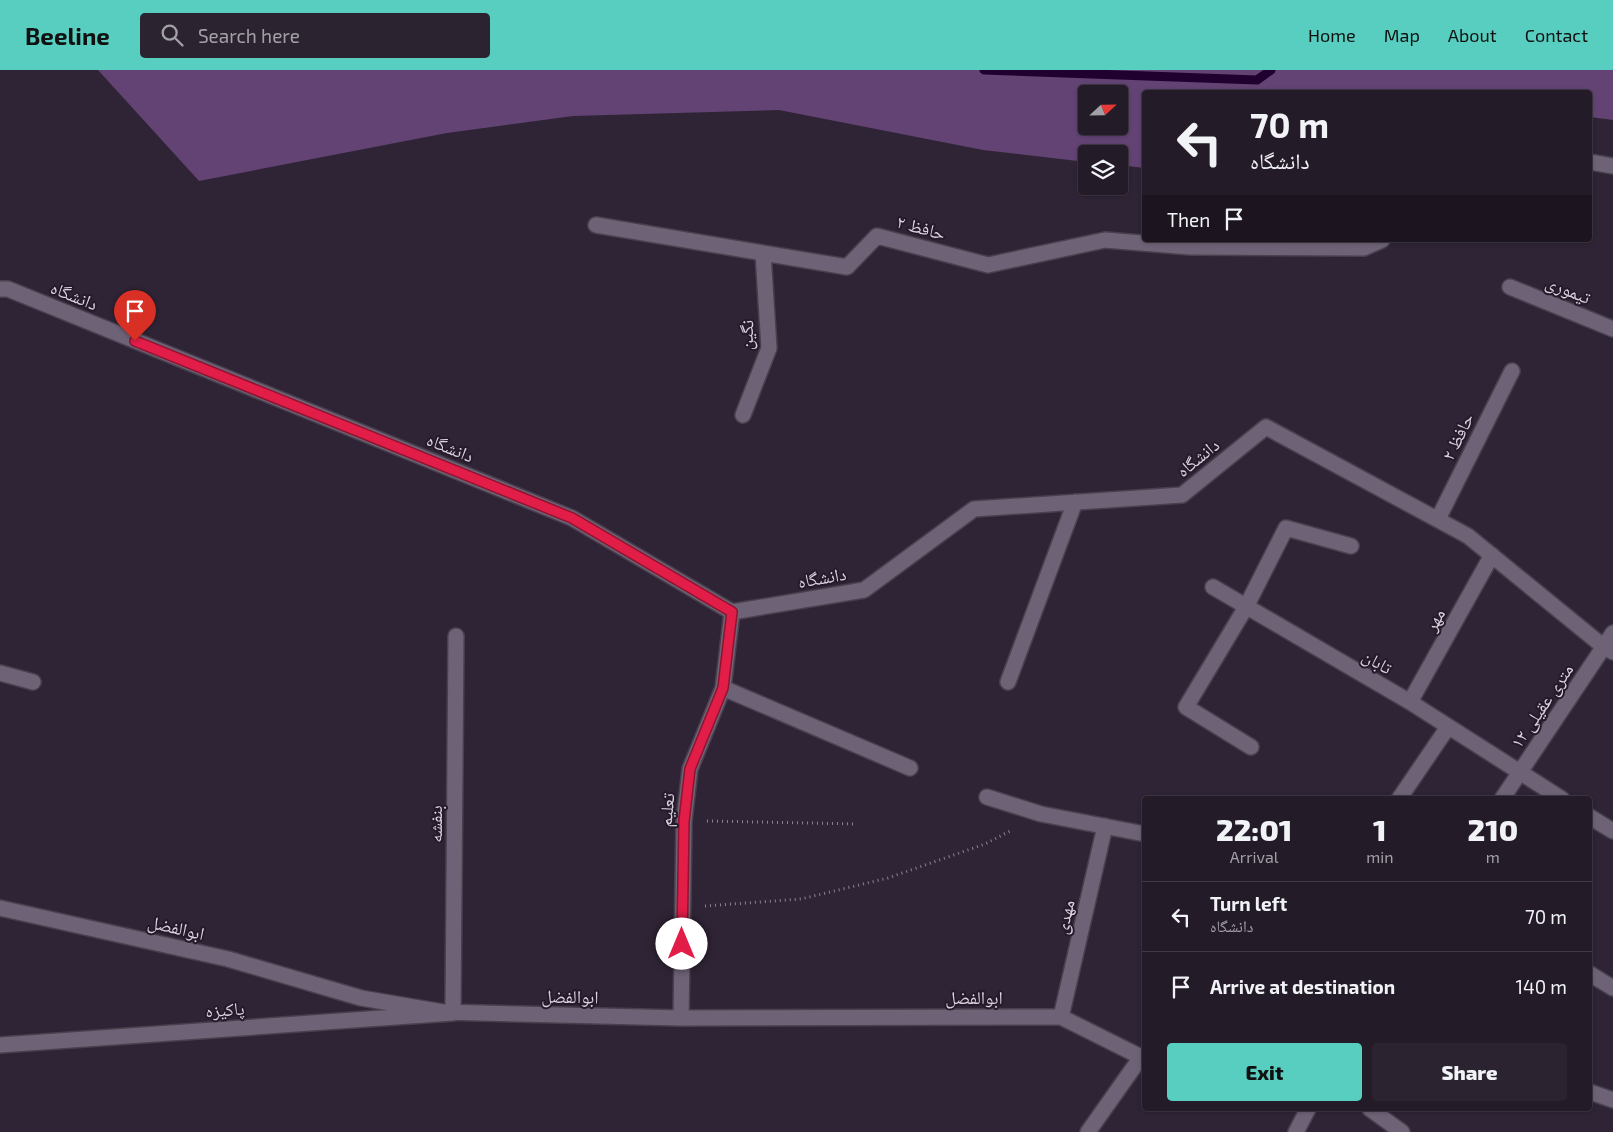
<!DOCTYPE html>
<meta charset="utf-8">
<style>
:root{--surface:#231b28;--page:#2b2430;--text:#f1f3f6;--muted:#a3a1a8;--line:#403945;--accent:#58cec0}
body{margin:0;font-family:"Exo 2","Noto Naskh Arabic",sans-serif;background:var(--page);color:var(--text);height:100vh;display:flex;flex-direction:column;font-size:19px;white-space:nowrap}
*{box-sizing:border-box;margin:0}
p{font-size:16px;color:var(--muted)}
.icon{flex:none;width:28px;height:28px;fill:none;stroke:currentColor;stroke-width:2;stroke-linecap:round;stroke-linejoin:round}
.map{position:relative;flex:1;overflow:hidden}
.sheet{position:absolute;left:1142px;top:726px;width:450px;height:315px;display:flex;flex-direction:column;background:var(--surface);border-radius:5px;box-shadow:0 1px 4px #0004,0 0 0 1px var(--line)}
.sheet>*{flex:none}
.banner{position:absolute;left:1142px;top:20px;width:450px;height:152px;border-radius:5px;box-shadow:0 1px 4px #0004,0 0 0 1px var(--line);background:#231b28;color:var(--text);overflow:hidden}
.needle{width:32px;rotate:68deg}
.tools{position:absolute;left:1078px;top:15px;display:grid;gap:10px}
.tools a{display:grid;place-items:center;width:50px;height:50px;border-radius:5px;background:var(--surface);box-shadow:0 1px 4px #0004,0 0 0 1px var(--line);font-size:25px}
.pin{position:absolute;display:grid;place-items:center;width:42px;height:42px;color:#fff;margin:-51px -21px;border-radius:50% 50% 50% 0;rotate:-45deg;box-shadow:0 0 5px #0007}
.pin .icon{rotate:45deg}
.me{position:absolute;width:55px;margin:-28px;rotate:0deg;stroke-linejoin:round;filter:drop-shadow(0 0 4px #0008)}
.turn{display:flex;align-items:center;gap:18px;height:105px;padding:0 25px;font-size:22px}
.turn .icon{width:65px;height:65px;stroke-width:2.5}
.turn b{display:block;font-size:35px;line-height:42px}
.then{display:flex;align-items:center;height:48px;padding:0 25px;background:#0003;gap:10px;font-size:19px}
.eta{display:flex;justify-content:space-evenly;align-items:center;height:85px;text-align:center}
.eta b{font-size:30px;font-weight:800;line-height:35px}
.action{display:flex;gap:10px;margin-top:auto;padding:10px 25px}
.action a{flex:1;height:58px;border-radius:5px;background:var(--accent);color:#111;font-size:20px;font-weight:800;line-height:58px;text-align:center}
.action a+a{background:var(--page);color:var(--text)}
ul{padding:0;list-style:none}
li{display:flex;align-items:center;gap:15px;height:70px;padding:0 25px;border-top:1px solid var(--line)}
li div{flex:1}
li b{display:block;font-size:19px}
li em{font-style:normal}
header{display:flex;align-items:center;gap:30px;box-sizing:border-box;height:70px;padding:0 25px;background:var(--accent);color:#111}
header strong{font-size:24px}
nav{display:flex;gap:28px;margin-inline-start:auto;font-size:18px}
.search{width:350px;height:45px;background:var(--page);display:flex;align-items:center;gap:12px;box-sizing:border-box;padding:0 18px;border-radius:5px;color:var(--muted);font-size:19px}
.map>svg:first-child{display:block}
.green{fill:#624373;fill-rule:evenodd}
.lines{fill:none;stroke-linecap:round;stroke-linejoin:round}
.stream{stroke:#1f002e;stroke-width:9}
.minor-casing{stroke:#49404e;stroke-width:18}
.path{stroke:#8a828f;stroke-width:3;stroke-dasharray:1 4;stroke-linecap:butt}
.minor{stroke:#6e6276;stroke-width:15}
.route-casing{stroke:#92132f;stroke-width:12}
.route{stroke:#e11d48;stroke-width:9}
.labels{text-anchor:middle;stroke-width:4;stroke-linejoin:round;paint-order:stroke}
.street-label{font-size:18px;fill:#d9d2dd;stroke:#251a2b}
</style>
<header>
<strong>Beeline</strong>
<div class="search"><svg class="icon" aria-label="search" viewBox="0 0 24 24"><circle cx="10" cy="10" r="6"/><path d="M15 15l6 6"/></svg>Search here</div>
<nav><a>Home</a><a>Map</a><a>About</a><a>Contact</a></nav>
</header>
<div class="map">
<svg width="1613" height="1062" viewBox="0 0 1613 1062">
<rect width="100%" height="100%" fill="#2f2435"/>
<path class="green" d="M98,0h1515v50l-23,-3v-25h-445v76l-26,-3v-11h-33v8l-103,-12 -204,-40 -206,6 -126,17 -248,48zM1086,24h33v32h-33z"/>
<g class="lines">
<path class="stream" d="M984,0l273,10 14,-10"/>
<defs>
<path id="minor" d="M1590,92l23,4
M596,155l251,42 30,-31 111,29 117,-25 85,7 174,1 18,-8
M1510,217l103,42
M0,219h8l564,229 160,94 132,-22 110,-81 208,-14 84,-68 202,109 136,111 9,5
M743,345l26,-67 -6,-95
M1438,449l74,-148
M1213,517l197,115 152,97
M0,603l33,9
M1008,612l67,-180
M723,618l187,80
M1410,632l82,-147
M1251,677l-65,-40 60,-100 40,-79 65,18
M987,727l54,17 104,20
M1399,729l49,-72
M1502,729l111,-166
M1590,747l23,14
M0,838l228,51 133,39 82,14 238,6 380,-1 80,40
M1590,904l23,14
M1061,947l44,-191
M681,948l3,-197 6,-52 33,-81 9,-76
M0,975l453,-32 3,-377
M1590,1022l23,8
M1370,1039l32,23
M1088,1062l53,-75 4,-2
M1296,1062l12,-23"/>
</defs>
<use href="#minor" class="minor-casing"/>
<path class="path" d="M707,751l150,3
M705,836l96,-7 87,-21 97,-34 27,-14"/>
<use href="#minor" class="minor"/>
</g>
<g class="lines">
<defs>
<path id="route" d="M135,271l437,177 160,94 -9,76 -33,81 -6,52 -2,123"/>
</defs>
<use href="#route" class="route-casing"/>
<use href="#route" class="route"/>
</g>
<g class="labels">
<g class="street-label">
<text transform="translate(921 158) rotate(15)" y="6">حافظ ۲</text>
<text transform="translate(1568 220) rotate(22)" y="6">تیموری</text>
<text transform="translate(74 226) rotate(22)" y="6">دانشگاه</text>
<text transform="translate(747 265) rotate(-88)" y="6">نگین</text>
<text transform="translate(1458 367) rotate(-64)" y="6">حافظ ۲</text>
<text transform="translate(450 378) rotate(22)" y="6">دانشگاه</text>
<text transform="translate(1198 388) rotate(-39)" y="6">دانشگاه</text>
<text transform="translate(822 508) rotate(-10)" y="6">دانشگاه</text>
<text transform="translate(1435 550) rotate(-61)" y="6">مهر</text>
<text transform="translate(1377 592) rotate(30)" y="6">تابان</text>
<text transform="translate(1542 636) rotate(-56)" y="6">۱۲ متری عقیلی</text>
<text transform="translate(667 740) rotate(-85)" y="6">تعلیم</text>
<text transform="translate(436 754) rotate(-90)" y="6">بنفشه</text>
<text transform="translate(1065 847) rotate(-77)" y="6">مهدی</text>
<text transform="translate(176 858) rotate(13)" y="6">ابوالفضل</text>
<text transform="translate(570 927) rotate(1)" y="6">ابوالفضل</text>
<text x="974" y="934">ابوالفضل</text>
<text transform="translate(225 940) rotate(-4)" y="6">پاکیزه</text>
</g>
</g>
</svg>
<div class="tools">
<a><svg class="needle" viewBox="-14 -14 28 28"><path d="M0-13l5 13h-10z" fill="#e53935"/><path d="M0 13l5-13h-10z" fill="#a3a1a8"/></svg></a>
<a><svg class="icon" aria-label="layers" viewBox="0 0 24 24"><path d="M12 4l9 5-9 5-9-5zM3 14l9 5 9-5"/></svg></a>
</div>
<div class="pin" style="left:135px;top:271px;background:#d93025"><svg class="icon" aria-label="arrive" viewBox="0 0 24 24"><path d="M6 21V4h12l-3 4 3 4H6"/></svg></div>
<svg class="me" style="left:682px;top:874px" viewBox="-20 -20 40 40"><circle r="19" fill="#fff"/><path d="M0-13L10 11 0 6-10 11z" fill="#e11d48"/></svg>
<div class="banner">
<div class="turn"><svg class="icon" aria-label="left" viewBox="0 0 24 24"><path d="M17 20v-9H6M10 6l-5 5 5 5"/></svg><div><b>70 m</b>دانشگاه</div></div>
<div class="then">Then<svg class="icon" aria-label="arrive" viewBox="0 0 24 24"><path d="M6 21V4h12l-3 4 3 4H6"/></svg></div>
</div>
<section class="sheet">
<div class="eta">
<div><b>22:01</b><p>Arrival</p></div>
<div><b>1</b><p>min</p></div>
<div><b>210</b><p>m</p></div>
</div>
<ul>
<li><svg class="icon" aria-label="left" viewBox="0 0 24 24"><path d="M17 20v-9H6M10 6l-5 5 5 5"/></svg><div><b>Turn left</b><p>دانشگاه</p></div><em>70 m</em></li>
<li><svg class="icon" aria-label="arrive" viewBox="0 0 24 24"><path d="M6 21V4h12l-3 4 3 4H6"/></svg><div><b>Arrive at destination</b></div><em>140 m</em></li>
</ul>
<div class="action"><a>Exit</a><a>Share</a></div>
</section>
</div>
